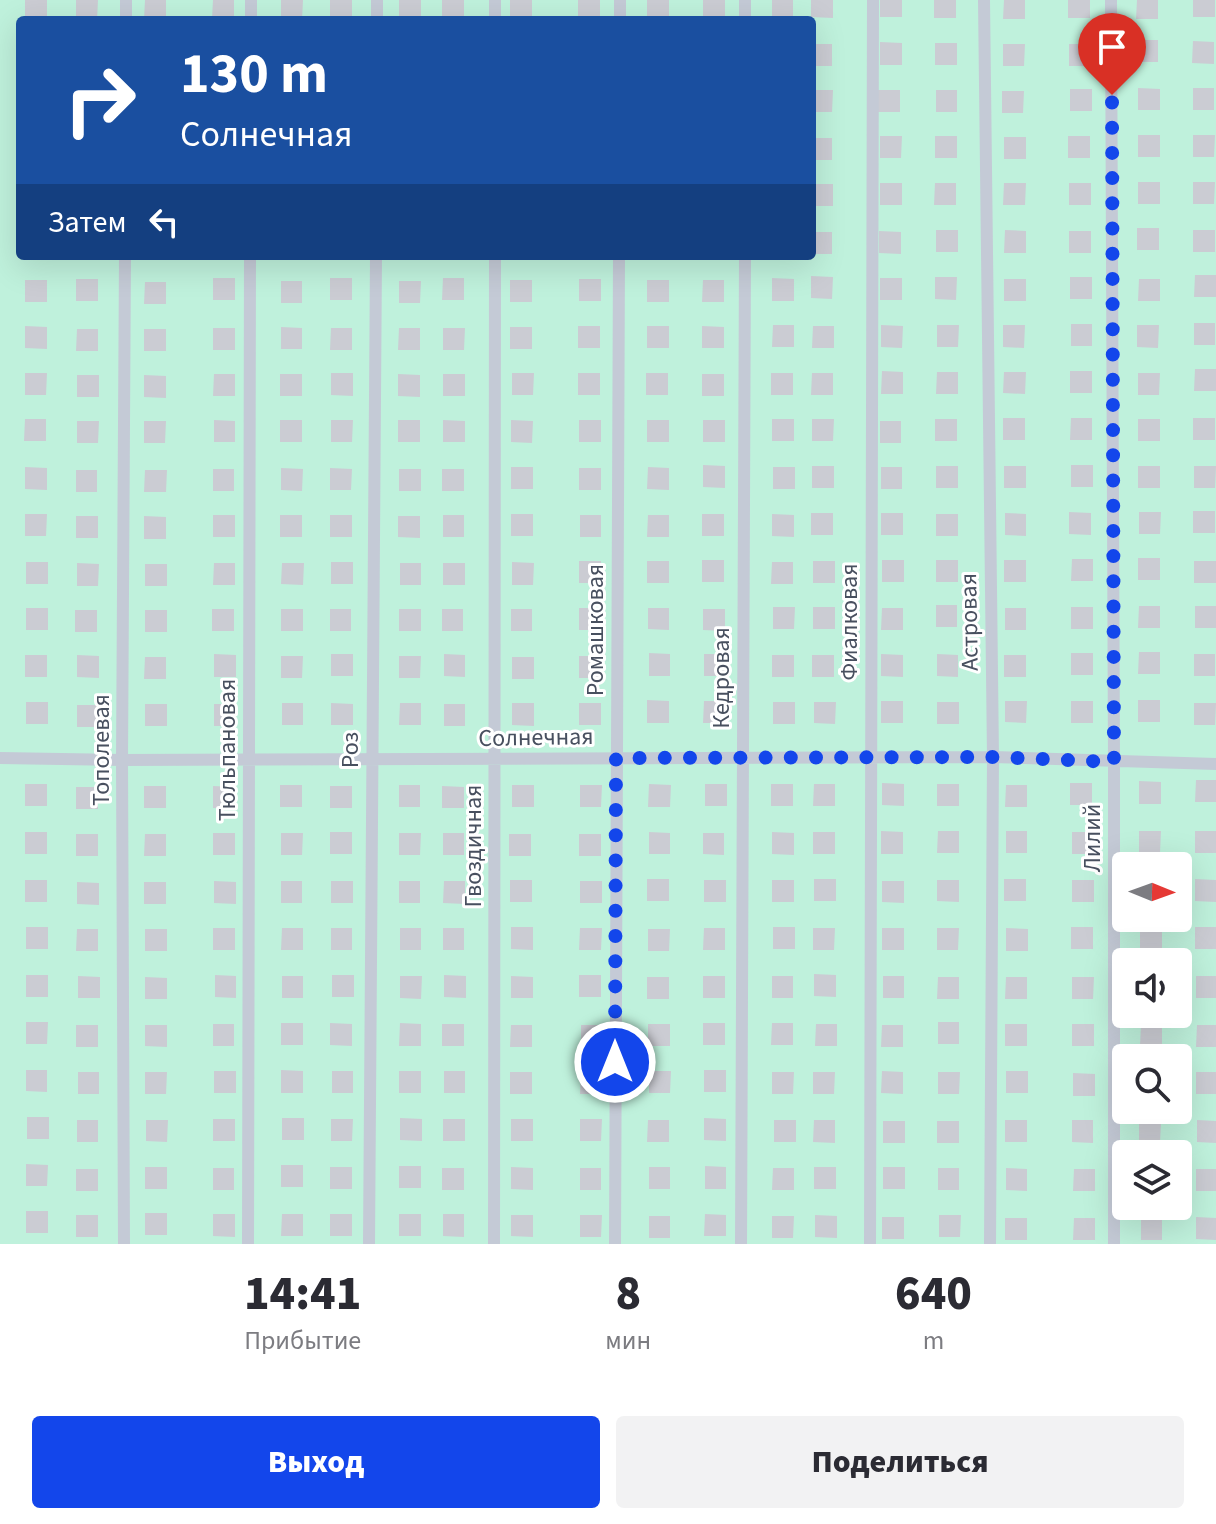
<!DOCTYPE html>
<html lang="ru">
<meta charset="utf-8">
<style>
:root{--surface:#fff;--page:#f2f2f3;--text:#2b2b33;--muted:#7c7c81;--accent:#1346eb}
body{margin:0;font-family:"Source Sans 3",sans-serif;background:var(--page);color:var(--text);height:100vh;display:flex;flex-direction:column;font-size:30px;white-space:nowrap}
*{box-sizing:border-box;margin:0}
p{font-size:26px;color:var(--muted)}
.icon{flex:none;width:44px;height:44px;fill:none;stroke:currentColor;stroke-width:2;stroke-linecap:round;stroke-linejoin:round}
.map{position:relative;height:1244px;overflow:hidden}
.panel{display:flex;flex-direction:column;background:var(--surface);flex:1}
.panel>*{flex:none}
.hud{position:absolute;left:16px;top:16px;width:800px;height:244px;border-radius:8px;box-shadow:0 8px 32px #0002;background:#1a4fa0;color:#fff;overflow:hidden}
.needle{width:52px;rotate:91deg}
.controls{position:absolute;left:1112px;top:852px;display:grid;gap:16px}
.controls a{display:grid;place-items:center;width:80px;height:80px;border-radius:8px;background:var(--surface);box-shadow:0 8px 32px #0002;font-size:40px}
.pin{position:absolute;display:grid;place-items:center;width:68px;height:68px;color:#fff;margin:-82px -34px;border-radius:50% 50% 50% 0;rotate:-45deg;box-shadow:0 0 8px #0007}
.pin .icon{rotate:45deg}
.me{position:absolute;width:88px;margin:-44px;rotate:0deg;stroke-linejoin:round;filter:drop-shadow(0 0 6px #0008)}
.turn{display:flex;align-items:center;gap:28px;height:168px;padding:0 32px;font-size:36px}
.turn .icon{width:104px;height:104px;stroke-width:2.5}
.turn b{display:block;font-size:56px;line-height:68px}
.then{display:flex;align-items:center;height:76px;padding:0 32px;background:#0003;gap:16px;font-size:30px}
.eta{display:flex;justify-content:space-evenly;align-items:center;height:136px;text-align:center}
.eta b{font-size:48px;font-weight:800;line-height:56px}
.primary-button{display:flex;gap:16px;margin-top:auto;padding:16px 32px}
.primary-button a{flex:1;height:92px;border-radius:8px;background:var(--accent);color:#fff;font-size:32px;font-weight:800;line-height:92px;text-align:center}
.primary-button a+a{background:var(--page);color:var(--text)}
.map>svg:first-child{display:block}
.green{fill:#bff1dc;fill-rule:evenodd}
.building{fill:#cbccd3}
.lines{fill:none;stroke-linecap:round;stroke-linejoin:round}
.minor{stroke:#c4cad6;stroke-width:12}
.route{stroke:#1346eb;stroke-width:14;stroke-dasharray:0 25.2}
.labels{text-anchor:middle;stroke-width:6;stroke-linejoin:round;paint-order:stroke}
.street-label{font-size:24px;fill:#48505f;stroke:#fff}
</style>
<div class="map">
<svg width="1216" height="1244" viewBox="0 0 1216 1244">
<rect width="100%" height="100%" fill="#f3f1f1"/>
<path class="green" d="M0,0h1216v1244h-1216zM20,20h792v236h-792zM1126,866h52v52h-52zM1126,962h52v52h-52zM1126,1058h52v52h-52zM1126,1154h52v52h-52z"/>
<path class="building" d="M25,0h22v19h-22z
M76,0h22l-1,20h-21z
M145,0h21v20h-22z
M213,0h21v19h-22z
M281,0h22l-1,20h-21z
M330,0h22v19l-22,-1z
M399,0h22v20h-22z
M442,0h22v19h-22z
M510,0h22v20h-22z
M578,0h22v19l-22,-1z
M647,0h22v20h-22z
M703,0h22v18h-22z
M772,0h21v20h-21z
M811,0h22v18l-22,-1z
M880,0h22v17h-22z
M934,0h22v18h-22z
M1004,0h21v19h-22z
M1068,0h22v18h-22z
M1137,0h21v19h-22z
M1193,0h22v17h-22z
M1136,40h22v22h-22z
M1193,41l21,1v22l-22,-1z
M880,42l22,1v22h-22z
M935,43h22v22h-22z
M812,44h20v22h-20z
M1003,44h22l-1,22h-21z
M1069,44h22v22h-22z
M1138,88l22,1v21h-22z
M1193,88h21v22h-21z
M1070,89h22v22h-22z
M812,90h21l-1,22h-20z
M878,90h22v22h-22z
M936,90h21v22h-21z
M1002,91h22l-1,22h-21z
M1138,135h22v22h-22z
M1193,135h22l-1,22h-21z
M880,136h22l-1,22h-21z
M935,136h22v22h-22z
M1068,136h22v22h-22z
M1004,137h22v22h-22z
M812,138h20v22h-20z
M1138,182h22v22h-22z
M1193,182h22l-1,22h-21z
M880,183h22v22h-22z
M935,183h21v22h-22z
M1004,183h22l-1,22h-22z
M1069,183h22v22h-22z
M812,184h21v22h-21z
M1137,228h22v22h-22z
M936,230h22v22h-22z
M1005,230l21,1v22h-22z
M1193,230h22v22h-22z
M879,231l22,1v22l-22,-1z
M1069,231h22v22h-22z
M812,232h20v22h-20z
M1195,275h21v22h-22z
M811,276l22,1 -1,22 -21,-1z
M935,277h22l-1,23 -21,-1z
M1070,277h22v22h-22z
M213,278h22v22h-22z
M330,278h22v22h-22z
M443,278h21v22h-22z
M772,278l22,1v22h-22z
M880,278h22v22h-22z
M76,279h22v22h-22z
M579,279h22v22h-22z
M1004,279h22v22h-22z
M1139,279h21v22h-22z
M25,280h22v22h-22z
M510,280h22v22h-22z
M647,280h22v22h-22z
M703,280h21v22h-22z
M281,281h21v22h-21z
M399,281h22l-1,22h-21z
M145,282h21v22h-22z
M1194,323h21v22h-21z
M1071,324h21v22h-21z
M773,325h21v22h-22z
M881,325l22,1 -1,22 -21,-1z
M937,325h22l-1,22h-21z
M1003,325h22l-1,23 -21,-1z
M1137,325h22l-1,23 -21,-1z
M25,326l22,1v22l-22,-1z
M578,326h22v22h-22z
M647,326h22v22h-22z
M702,326l22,1v21h-22z
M813,326h21v22h-22z
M281,327l21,1v21h-21z
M510,327h22v22h-22z
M213,328h22v22h-22z
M331,328h21v22h-22z
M399,328h21v22h-22z
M443,328h22l-1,22h-21z
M77,329h21v22h-22z
M144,329h22v22h-22z
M1195,369h21v22h-22z
M882,371l21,1v22h-22z
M1070,371h22v22h-22z
M937,372h21v22h-22z
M1004,372h22l-1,22 -22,-1z
M25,373h22l-1,22h-21z
M331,373h22v23l-22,-1z
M512,373h22l-1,22h-21z
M578,373h22v22h-22z
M646,373h22v22h-22z
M771,373h22v22h-22z
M812,373h21v22h-22z
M1138,373h22l-1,22h-21z
M214,374h21v22h-22z
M280,374h22v22h-22z
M398,374l22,1v22l-22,-1z
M443,374h22v22h-22z
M702,374h22v22h-22z
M77,375h22v22h-22z
M144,375l22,1v22l-22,-1z
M1003,418h22v22h-22z
M1071,418h21v22h-22z
M1193,418h22v22h-22z
M25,419h21v22h-22z
M772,419h22v22h-22z
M812,419h22l-1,22h-21z
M935,419h22v22h-22z
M1138,419h22v22h-22z
M214,420l21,1v21h-21z
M280,420h22v22h-22z
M331,420h22l-1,22h-21z
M398,420h22v22h-22z
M443,420l22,1v21h-22z
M511,420l22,1 -1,22 -21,-1z
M579,420h22v22h-22z
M647,420h22v22h-22z
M703,420h22v22h-22z
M77,421h22l-1,22h-21z
M144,421h22l-1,22h-21z
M880,421h21v22h-21z
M703,465l22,1v22l-22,-1z
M1071,465h22v22h-22z
M812,466h22v22h-22z
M936,466h22v22h-22z
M1004,466h22v22h-22z
M1138,466h22v22h-22z
M1194,466h22l-1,22h-21z
M25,467l22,1v22l-22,-1z
M511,467h22v22h-22z
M648,467l21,1v22l-22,-1z
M773,467h22v22h-22z
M881,467h21v22h-21z
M281,468l22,1 -1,22 -21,-1z
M330,468l22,1 -1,21h-21z
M579,468h22v22h-22z
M213,469h21v22h-21z
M399,469h22v22h-22z
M442,469h22v22h-22z
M76,470h21v22h-21z
M145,470h22l-1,22h-22z
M1193,511h22v22h-22z
M1069,512l22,1v22l-22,-1z
M1139,512h22l-1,22h-21z
M811,513h22v22h-22z
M881,513h22v22h-22z
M1005,513l21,1v22l-21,-1z
M25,514h22l-1,22h-21z
M511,514h22v22h-22z
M702,514h22v22h-22z
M772,514l22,1v22l-22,-1z
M936,514h22v22h-22z
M213,515h22v22h-22z
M280,515h22v22h-22z
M330,515h22v22h-22z
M443,515h21v22h-21z
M580,515h21v22h-21z
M648,515h21v22h-22z
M76,516h22v22h-22z
M144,516l22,1v22h-22z
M398,516h22v22l-22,-1z
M1138,558h22v22h-22z
M1072,559h21v22h-22z
M702,560h22v22h-22z
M882,560h22v22h-22z
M936,560h22v22h-22z
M1004,560h22v22h-22z
M579,561h22v22h-22z
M647,561h22v22h-22z
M813,561h22v22h-22z
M1194,561h22v22h-22z
M26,562h22v22h-22z
M331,562h22v22h-22z
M512,562l22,1 -1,22h-21z
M772,562h21v22h-22z
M77,563l22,1 -1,22h-21z
M214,563h21v22h-22z
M282,563h22l-1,22 -22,-1z
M400,563h21v22h-21z
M443,563h22v22h-22z
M145,564h22v22h-22z
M936,605h21v22h-21z
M1139,606h21v22h-22z
M1195,606h21v22h-21z
M773,607h22l-1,22h-21z
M813,607h22v22h-22z
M1071,607h22v22h-22z
M26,608h22v22h-22z
M579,608h22l-1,22h-21z
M648,608h21v22l-21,-1z
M882,608h21v22h-22z
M1005,608h21v22h-21z
M212,609h22v22h-22z
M281,609h22v22h-22z
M330,609h21v22h-21z
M399,609h22v22h-22z
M442,609h21v22h-21z
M511,609h21v22h-21z
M703,609h22v22l-22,-1z
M75,610h22v22h-22z
M145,610h22v22h-22z
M1139,652h21v22h-22z
M649,653l21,1v22h-21z
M1071,653h22v22h-22z
M214,654l22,1v22h-22z
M331,654h22v22h-22z
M444,654l21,1v22l-21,-1z
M704,654h21v22h-21z
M881,654l22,1v22l-22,-1z
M937,654l21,1v22l-21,-1z
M1194,654h21v22h-21z
M25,655h22v22h-22z
M77,655l22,1v22l-22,-1z
M772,655h22v22h-22z
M812,655h22v22h-22z
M1004,655h22v22h-22z
M281,656h22l-1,22h-21z
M399,656h22l-1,22h-21z
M579,656h22v22h-22z
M145,657h21v22h-22z
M512,657h22v22h-22z
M647,700l22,1v22h-22z
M1138,700h22v22h-22z
M704,701h21v22h-22z
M881,701h22v22h-22z
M1005,701h22l-1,22 -21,-1z
M1071,701h22v22h-22z
M26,702h22v22h-22z
M773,702h22v22h-22z
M814,702h22l-1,22 -21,-1z
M937,702h22v22h-22z
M282,703h21v22h-21z
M331,703l22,1v21h-22z
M400,703h21v22h-22z
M512,703h22v23l-22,-1z
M579,703h22v22h-22z
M1194,703h22l-1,22h-21z
M145,704h22v22h-22z
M214,704h22v22h-22z
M444,704h21v22h-21z
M77,705h22v22h-22z
M1196,780h20v22h-21z
M1139,781l22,1v22h-22z
M882,783l22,1v22l-22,-1z
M1070,783h22v22h-22z
M25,784h22v22h-22z
M649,784l22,1 -1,22h-22z
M705,784h22v22h-22z
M771,784h22v22h-22z
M814,784h21v22h-22z
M937,784h22v22h-22z
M280,785h22v22h-22z
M399,785h21v22h-21z
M512,785h22v22h-22z
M580,785h22l-1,22h-21z
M1006,785h21v22h-22z
M144,786h22v22h-22z
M213,786l21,1v22l-21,-1z
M330,786h22v22h-22z
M442,786l22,1v21h-22z
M76,787h22v22h-22z
M881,831l22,1v22h-22z
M938,831h21v22h-22z
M1006,831h21v22h-21z
M1139,831h22l-1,22h-21z
M1195,831h21v22h-21z
M25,832h22v22h-22z
M330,832h22v22h-22z
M649,832l21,1v21h-21z
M772,832l22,1v22l-22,-1z
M813,832h22v22h-22z
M1072,832h22l-1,22h-21z
M213,833h22v22h-22z
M281,833h22l-1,22h-21z
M399,833h22l-1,22h-21z
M443,833h21v22h-21z
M703,833h21v22l-21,-1z
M76,834h22v22h-22z
M145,834h21v22h-22z
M509,834h22v22h-22z
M579,834h22v22h-22z
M647,879h22v22h-22z
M814,879h22v22h-22z
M1004,879h22v22h-22z
M1195,879l21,1v22l-21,-1z
M25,880h22v22h-22z
M510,880h22v22h-22z
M704,880h22v22h-22z
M772,880h22v22h-22z
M937,880h22v22l-22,-1z
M1072,880h22v22h-22z
M214,881l22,1v22l-22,-1z
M281,881h21v22h-21z
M331,881h22v22h-22z
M399,881h21v22h-21z
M444,881h21v23l-22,-1z
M580,881h22v22h-22z
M882,881h22v22l-22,-1z
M77,882l22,1v22l-22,-1z
M144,882h22v22h-22z
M26,927h22v22h-22z
M511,927h22v23l-22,-1z
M773,927h22v22h-22z
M1071,927h22v22h-22z
M1140,927h22v22h-22z
M1195,927h21v22h-21z
M213,928h22v22h-22z
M282,928h21v22h-22z
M331,928h21v22h-21z
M400,928h21v22h-21z
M443,928h21v22h-21z
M580,928h22l-1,22h-22z
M704,928h21v22h-22z
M813,928h22l-1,22h-21z
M882,928h22v22h-22z
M937,928h22l-1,22h-21z
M1006,928l22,1v22h-22z
M77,929h21v22h-22z
M145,929h22v22h-22z
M648,929h22l-1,22h-21z
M814,974l22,1v22l-22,-1z
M26,975h22v22h-22z
M215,975l21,1v22l-21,-1z
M332,975h22v22h-22z
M444,975l22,1v22l-22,-1z
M579,975h22v22h-22z
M78,976l22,1v21h-22z
M282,976h21v22h-21z
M400,976h22l-1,23 -21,-1z
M511,976l22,1v21h-22z
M703,976h22v22h-22z
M772,976h21v22h-21z
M883,976h21v22h-21z
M1196,976h20v22h-20z
M145,977l22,1v21h-22z
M647,977h22v22h-22z
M938,977h21v22h-22z
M1006,977h21v22h-22z
M1072,977h22l-1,22h-21z
M26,1022h22l-1,22h-21z
M938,1022h21v22h-21z
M281,1023h22v22h-22z
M330,1023l22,1v22l-22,-1z
M400,1023l21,1v22h-22z
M703,1023h22v22h-22z
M772,1023h21v22h-22z
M213,1024h21v22h-21z
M442,1024h22v22h-22z
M648,1024h22v22h-22z
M816,1024h21v22h-22z
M1005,1024h22v22h-22z
M1072,1024h22v22h-22z
M1141,1024h21v22h-22z
M76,1025h22v22h-22z
M145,1025h22v22l-22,-1z
M511,1025h21v22h-22z
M581,1025h21v22h-21z
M882,1025h21v22h-22z
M1197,1025h19v22h-20z
M26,1070h21v22l-21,-1z
M281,1070l22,1v22h-22z
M704,1070h22v22h-22z
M214,1071h22v22h-22z
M332,1071h21v22h-21z
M399,1071h22v22h-22z
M444,1071h21v22h-21z
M649,1071h22l-1,22h-21z
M882,1071l21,1v22l-22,-1z
M1006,1071h22v22h-22z
M78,1072h21v22h-21z
M145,1072h22l-1,22h-21z
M510,1072h22v22h-22z
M581,1072h22l-1,22h-22z
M772,1072h22l-1,22h-21z
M813,1072h22l-1,22h-21z
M938,1072h22l-1,22h-21z
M1196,1072h20v22h-20z
M1073,1073l22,1v22h-22z
M27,1117h22v22h-22z
M282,1118h22v22h-22z
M400,1118l22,1v22l-22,-1z
M704,1118l22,1v22l-22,-1z
M213,1119h22v22h-22z
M331,1119h22l-1,22h-21z
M443,1119h22v22h-22z
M511,1119h22v22h-22z
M580,1119h22l-1,22h-21z
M77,1120h21v22h-21z
M146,1120h22l-1,22 -21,-1z
M648,1120h21v22h-22z
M774,1120h22v22h-22z
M814,1120h21v23l-22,-1z
M1005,1120h22v22h-22z
M1072,1120h21v23l-21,-1z
M1197,1120l19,1v22l-19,-1z
M883,1121h22v22h-22z
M937,1121h22v22h-22z
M1139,1122h22l-1,22h-21z
M26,1164l22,1 -1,21h-21z
M281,1165h22v22h-22z
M399,1166h22v22h-22z
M705,1166l21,1v22h-21z
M145,1167h22v22h-22z
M330,1167h22v22h-22z
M511,1167l22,1v22l-22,-1z
M649,1167h21v22h-21z
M814,1167h22v22h-22z
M883,1167h22v22h-22z
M213,1168h21v22h-21z
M442,1168h22v22h-22z
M580,1168h21v22h-21z
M773,1168h21v22h-22z
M938,1168h21v22h-21z
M1006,1168l21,1v22l-21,-1z
M76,1169h22v22h-22z
M1074,1169h21v22h-22z
M1196,1169h20v22h-20z
M26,1211h22v22h-22z
M145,1213h22v22h-22z
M213,1214h22v23l-22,-1z
M282,1214h21v22h-22z
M330,1214h22v22h-22z
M399,1214h22v22h-22z
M443,1214h21v23l-21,-1z
M705,1214l21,1v21h-22z
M76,1215h22v22h-22z
M511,1215h22v22l-22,-1z
M580,1215h22l-1,22h-21z
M815,1215l22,1v22l-22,-1z
M939,1215h22l-1,22h-21z
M649,1216h21v22h-21z
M772,1216h22l-1,22h-21z
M882,1217h22v22h-22z
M1196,1217l20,1v22l-20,-1z
M1005,1218h22v22h-22z
M1074,1218h21v22h-22z
M1141,1218h21v22h-21z"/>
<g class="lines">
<path class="minor" d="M495,0v20
M984,0l9,757 -3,487
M1111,0l3,762v482
M126,20v-20
M251,20v-20
M377,20v-20
M620,20v-20
M745,20v-20
M0,758l122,2 871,-3 223,7
M124,1244l-2,-484 3,-504
M248,1244l2,-988
M369,1244l7,-988
M494,1244l1,-988
M615,1244l4,-988
M741,1244l4,-988
M870,1244l3,-1244"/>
</g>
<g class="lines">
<path class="route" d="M615,1062l1,-304 377,-1 121,5 -2,-667"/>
</g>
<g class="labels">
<g class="street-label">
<text transform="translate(849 622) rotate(-90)" y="8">Фиалковая</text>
<text transform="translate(969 622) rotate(-91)" y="8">Астровая</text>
<text transform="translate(595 630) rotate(-90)" y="8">Ромашковая</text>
<text transform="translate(721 678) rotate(-90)" y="8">Кедровая</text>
<text transform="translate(536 737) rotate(-1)" y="8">Солнечная</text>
<text transform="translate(101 750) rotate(-90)" y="8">Тополевая</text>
<text transform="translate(227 750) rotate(-90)" y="8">Тюльпановая</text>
<text transform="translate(350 750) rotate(-90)" y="8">Роз</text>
<text transform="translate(1092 838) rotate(-90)" y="8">Лилий</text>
<text transform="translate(473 846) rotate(-90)" y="8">Гвоздичная</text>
</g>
</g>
</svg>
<div class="controls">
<a><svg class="needle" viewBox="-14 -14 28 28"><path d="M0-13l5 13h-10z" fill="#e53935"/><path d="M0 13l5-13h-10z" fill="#7c7c81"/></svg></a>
<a><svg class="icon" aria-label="sound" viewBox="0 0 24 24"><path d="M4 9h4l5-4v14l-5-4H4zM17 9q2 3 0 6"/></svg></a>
<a><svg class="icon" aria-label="search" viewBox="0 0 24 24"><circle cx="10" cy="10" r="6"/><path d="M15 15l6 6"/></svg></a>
<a><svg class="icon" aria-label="layers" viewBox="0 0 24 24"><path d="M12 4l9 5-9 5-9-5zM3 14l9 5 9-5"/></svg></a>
</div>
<div class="pin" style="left:1112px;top:95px;background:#d93025"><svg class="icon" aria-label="arrive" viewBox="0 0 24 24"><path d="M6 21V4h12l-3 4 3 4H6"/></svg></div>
<svg class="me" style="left:615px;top:1062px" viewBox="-20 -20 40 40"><circle r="17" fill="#1346eb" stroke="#fff" stroke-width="3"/><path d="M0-11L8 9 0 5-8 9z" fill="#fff"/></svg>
<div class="hud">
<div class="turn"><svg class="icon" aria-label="right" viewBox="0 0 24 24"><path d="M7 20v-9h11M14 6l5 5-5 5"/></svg><div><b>130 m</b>Солнечная</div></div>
<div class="then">Затем<svg class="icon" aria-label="left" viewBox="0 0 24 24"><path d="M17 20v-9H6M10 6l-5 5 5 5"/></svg></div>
</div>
</div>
<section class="panel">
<div class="eta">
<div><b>14:41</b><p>Прибытие</p></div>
<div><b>8</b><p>мин</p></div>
<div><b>640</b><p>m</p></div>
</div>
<div class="primary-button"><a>Выход</a><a>Поделиться</a></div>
</section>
